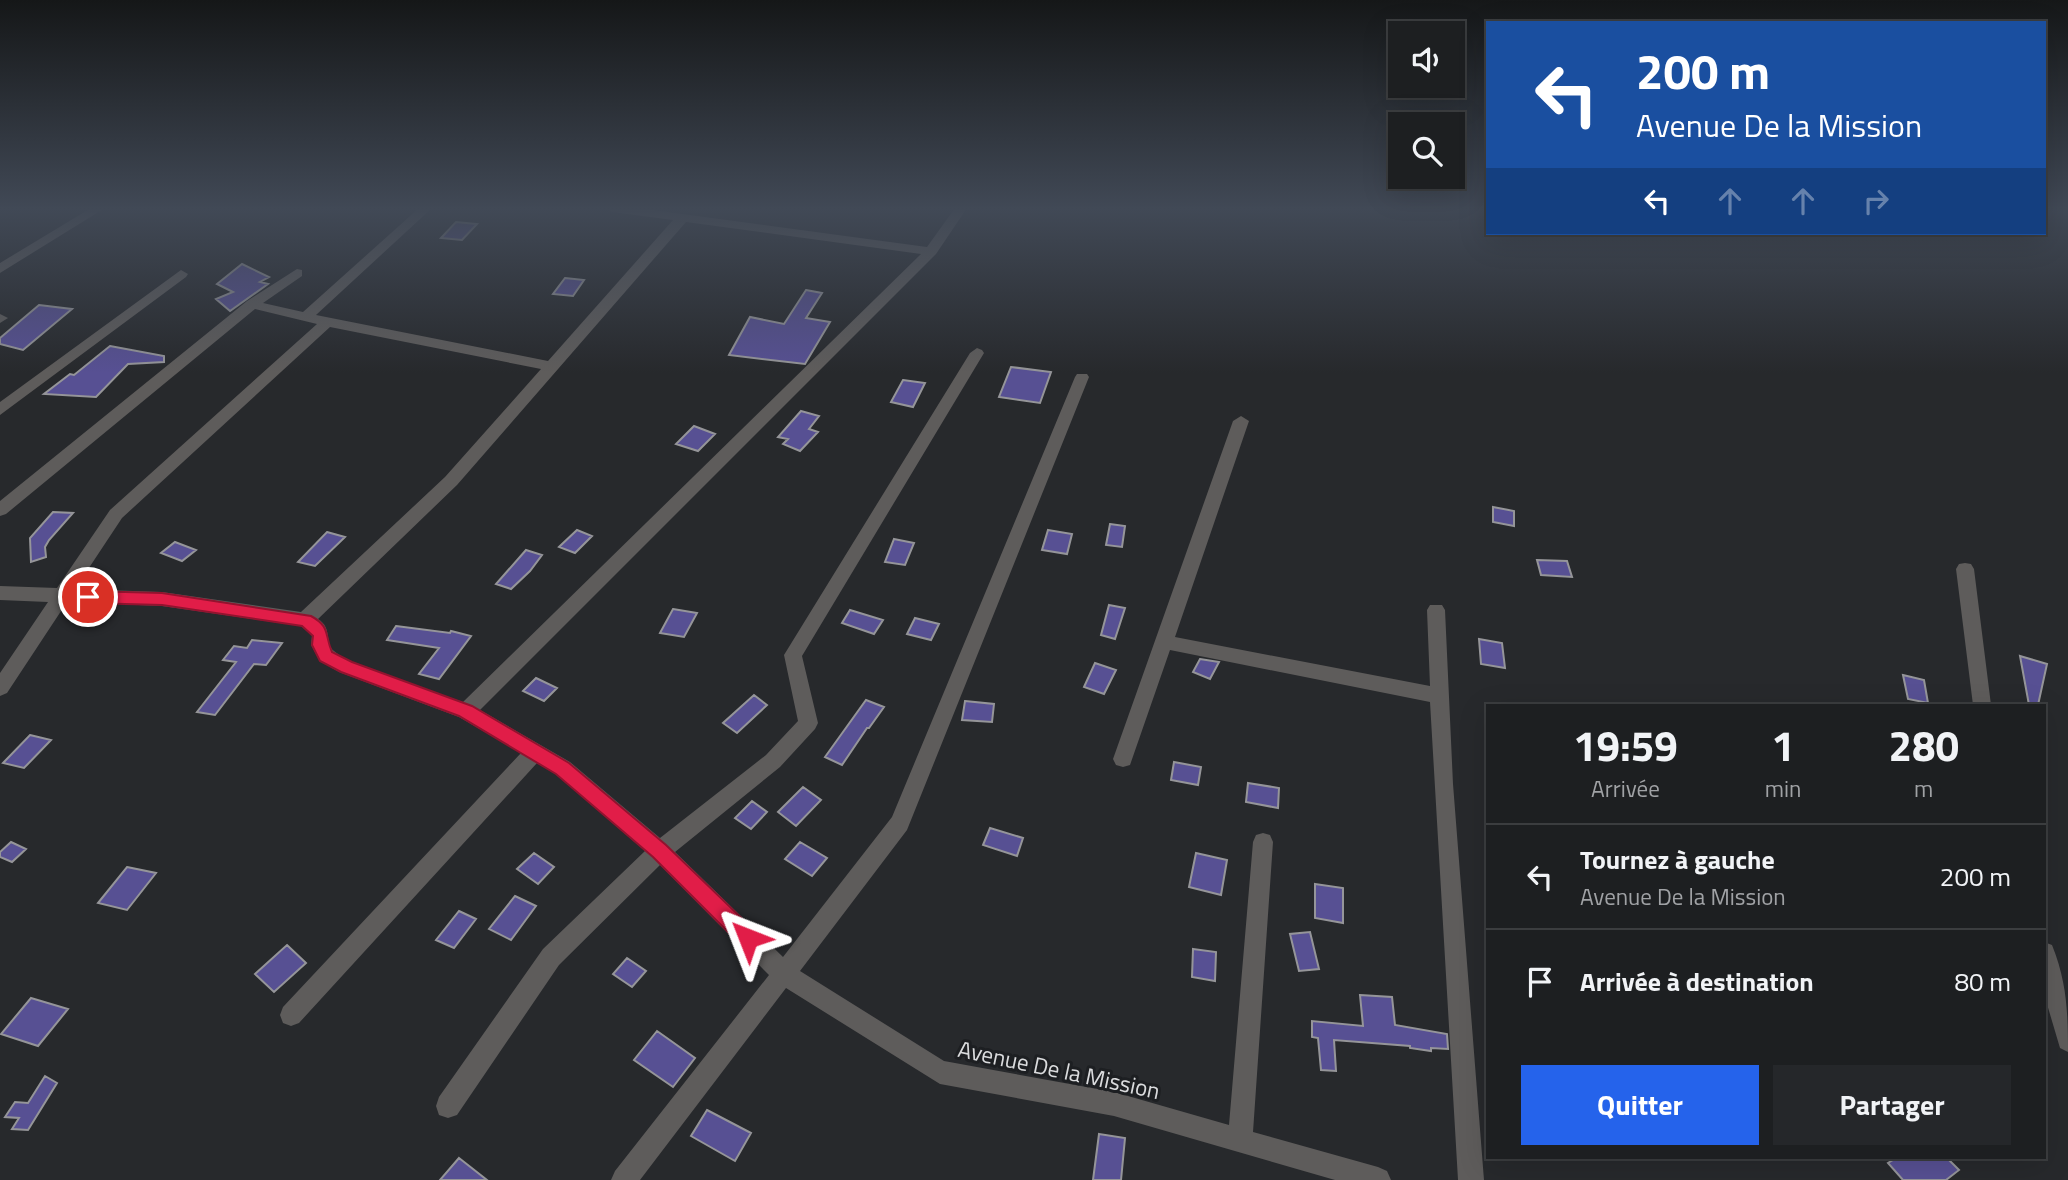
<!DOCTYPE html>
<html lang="fr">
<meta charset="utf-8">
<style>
:root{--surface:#1d1f21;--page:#25272a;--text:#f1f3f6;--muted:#a0a2a5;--line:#3b3d3f;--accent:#2563eb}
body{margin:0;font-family:"Titillium Web",sans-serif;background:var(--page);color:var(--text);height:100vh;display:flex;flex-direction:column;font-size:26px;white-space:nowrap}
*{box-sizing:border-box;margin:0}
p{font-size:23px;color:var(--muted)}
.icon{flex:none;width:38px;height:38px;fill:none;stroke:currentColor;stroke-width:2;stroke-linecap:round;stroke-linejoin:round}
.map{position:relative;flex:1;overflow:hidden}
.details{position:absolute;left:1486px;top:704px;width:560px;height:455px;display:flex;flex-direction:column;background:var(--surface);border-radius:0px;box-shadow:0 7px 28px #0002,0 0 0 2px var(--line)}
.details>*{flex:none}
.guide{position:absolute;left:1486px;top:21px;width:560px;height:214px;border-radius:0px;box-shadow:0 7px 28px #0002,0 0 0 2px var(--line);background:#1a4fa0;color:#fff;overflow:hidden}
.controls{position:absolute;left:1388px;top:21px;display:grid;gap:14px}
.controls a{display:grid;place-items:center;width:77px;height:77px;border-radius:0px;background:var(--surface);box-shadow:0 7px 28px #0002,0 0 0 2px var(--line);font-size:35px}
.pin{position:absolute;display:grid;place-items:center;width:60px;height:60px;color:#fff;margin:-30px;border:4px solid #fff;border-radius:50%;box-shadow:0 2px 7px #0007}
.me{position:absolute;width:77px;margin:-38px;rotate:315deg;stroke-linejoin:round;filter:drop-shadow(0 0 5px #0008)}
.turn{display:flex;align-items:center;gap:24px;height:147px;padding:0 35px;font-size:32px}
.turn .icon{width:91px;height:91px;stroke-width:2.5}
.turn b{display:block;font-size:49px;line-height:60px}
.lanes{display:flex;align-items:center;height:66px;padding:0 35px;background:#0003;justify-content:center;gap:35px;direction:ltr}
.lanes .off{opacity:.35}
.eta{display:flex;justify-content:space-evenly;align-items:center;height:119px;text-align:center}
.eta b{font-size:42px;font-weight:700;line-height:49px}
.button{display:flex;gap:14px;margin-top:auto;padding:14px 35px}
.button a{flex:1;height:80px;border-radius:0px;background:var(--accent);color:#fff;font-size:28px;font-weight:700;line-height:80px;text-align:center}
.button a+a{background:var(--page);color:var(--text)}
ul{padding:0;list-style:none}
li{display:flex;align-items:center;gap:21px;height:105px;padding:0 35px;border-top:2px solid var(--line)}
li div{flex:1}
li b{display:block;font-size:26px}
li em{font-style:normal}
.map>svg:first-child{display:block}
.building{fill:#575093;stroke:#959599;stroke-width:2}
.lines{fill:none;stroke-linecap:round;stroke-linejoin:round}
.minor{fill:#5e5c5b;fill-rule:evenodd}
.route{fill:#e11d48;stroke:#92132f;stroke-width:2}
.labels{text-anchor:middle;stroke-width:6;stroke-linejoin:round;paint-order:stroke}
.near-street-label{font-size:23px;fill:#dadbdd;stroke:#1d1f22}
</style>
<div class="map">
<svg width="2068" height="1180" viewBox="0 0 2068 1180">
<rect width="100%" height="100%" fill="#27292c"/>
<path class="building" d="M456,222l21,2 -15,16 -21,-2z
M242,264l27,13 -9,5 8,2 -38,27 -14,-12 17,-7 -16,-8z
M565,278l19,2 -11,16 -20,-2z
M806,290l16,3 -16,25 24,4 -25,42 -76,-9 21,-38 34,7z
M39,305l33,4 -49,41 -23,-6v-6z
M110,346l54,10v6l-36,2 -32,33 -52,-3 26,-20 4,1z
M1011,367l40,5 -11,31 -41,-6z
M903,380l22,3 -12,24 -22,-5z
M801,411l18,5 -10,13 9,3 -18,19 -17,-7 5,-5 -10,-2z
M694,426l21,8 -17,17 -22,-7z
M1493,507l21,4v15l-21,-4z
M53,512l20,1 -24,27 -4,7 1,10 -15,5 -1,-24z
M1110,524l15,2 -3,21 -16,-2z
M577,530l15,6 -17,17 -16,-6z
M1048,530l24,4 -5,20 -25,-4z
M327,532l18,5 -30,29 -17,-4z
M894,539l20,4 -9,22 -20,-3z
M175,542l21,8 -14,11 -21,-8z
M526,550l16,5 -12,16 -19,18 -15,-5z
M1537,560l30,1 5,16 -31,-2z
M1109,605l16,3 -10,31 -14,-4z
M673,609l24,4 -13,24 -24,-4z
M850,610l33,10 -9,14 -32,-11z
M915,618l24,6 -8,16 -24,-6z
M396,626l54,7 1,-2 20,5 -32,43 -20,-5 20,-26 -52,-8z
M1479,639l23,4 3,25 -24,-4z
M252,640l30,3 -16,22 -12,-1 -39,51 -18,-3 39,-50 -13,-2 11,-14 13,2z
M2020,656l27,8 -9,41h-9z
M1200,659l19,3 -9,17 -17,-7z
M1095,663l21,7 -12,24 -20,-7z
M1903,675l21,5 4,23 -20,-4z
M536,678l21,10 -13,13 -21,-10z
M754,695l13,10 -30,28 -14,-10z
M866,700l18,7 -15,21h-2l-25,37 -17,-8z
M965,701l29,3 -2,18 -30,-2z
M30,735l21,5 -27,28 -21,-5z
M1174,762l27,5 -3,18 -27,-5z
M1248,783l31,5 -1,20 -32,-6z
M803,787l18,13 -25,26 -18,-14z
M752,801l15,11 -16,17 -16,-11z
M990,828l33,10 -6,18 -34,-11z
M11,842l15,7 -14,13 -12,-5v-5z
M800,842l27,16 -15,18 -27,-17z
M534,853l20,14 -16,17 -21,-15z
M1196,853l31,7 -6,35 -32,-8z
M127,867l29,6 -29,37 -29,-7z
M1315,884l28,4v35l-28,-5z
M515,896l21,10 -25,34 -22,-11z
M459,911l17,8 -22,29 -18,-8z
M1310,932l9,37 -20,2 -9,-37z
M287,945l19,18 -32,29 -19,-18z
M1193,949l23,3 -1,29 -23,-4z
M627,958l19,13 -14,16 -19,-13z
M1360,995l32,2 3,28 52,9 1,15 -17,-1v3l-21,-3v-2l-76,-6 2,31 -15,-1 -3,-32 -6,-1v-16l51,5z
M31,998l37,11 -30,37 -37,-12z
M657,1031l38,27 -22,29 -39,-27z
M45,1076l12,7 -29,47 -16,-1 7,-11 -14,-1 10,-15 13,1z
M707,1110l44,23 -16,28 -44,-25z
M1099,1134l26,4 -4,42h-28z
M1898,1157h48l13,13 -13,10h-43l-15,-17z
M459,1158l28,22h-47z"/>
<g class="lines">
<path class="minor" d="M91,208h14l-105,65v-10z
M419,208h13l-116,107 232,46 125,-141 -61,-8 -6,-4h32l289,39 28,-39h12l-31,46 -456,456 90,52 90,76 106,-83 32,-34 -14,-66 186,-302 7,-5 5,2 2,3 -182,303 16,67 -3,6 -35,38 -105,85 108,105 109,-140 183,-440 2,-3h10l2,3 -182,453 -107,141 144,90 170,31 115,33 24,-283 3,-7 7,-2 7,2 3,7 -20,290 125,35 9,4 4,9h-56l-221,-64 -174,-32 -154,-96 -146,192h-29l4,-9 154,-196 -109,-110 -101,100 -102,150 -9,3 -9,-3 -3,-9 3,-9 104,-148 102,-98 -89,-77 -19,-11 -238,260 -8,3 -8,-3 -3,-8 3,-8 238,-254 -62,-36 -120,-45 -19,-11 -9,-16 1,-10 -11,-9 -139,-20 -95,-4 -60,91 -7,3v-23l48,-71 -48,-2v-14l57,2 53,-78 207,-186 -62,-15 -249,205 -6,2v-15l247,-200 50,-32 5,1v6l-39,27 40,9zM686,222l235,32 -458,448c-28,-10 -110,-34 -129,-51 -10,-8 -1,-23 -16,-32l139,-134zM330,327l211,42 -96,108 -144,135 -139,-20 -87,-3 47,-71z
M181,270l7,4 -2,3 -186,138v-13z
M0,314l8,4 -8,5z
M1241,416l8,5 -74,216 255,49 -3,-76 3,-5h12l3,5 8,174 31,396h-26l-28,-478 -260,-52 -40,115 -7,2 -7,-2 -3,-6 120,-338z
M1965,563l6,1 3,5 17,136h-18l-17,-136 3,-5z
M2044,942l8,3c15,37 16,68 16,107l-8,-4 -16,-54z"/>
</g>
<linearGradient id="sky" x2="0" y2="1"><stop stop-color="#151718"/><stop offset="0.56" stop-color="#414956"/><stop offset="1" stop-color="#414956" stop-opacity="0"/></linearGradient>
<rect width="2068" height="373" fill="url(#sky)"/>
<path class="route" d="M88,591l74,2 149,23c20,11 13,18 21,36l20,10 120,44 97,57 97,82 89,86 3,7 -3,7 -7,2 -7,-2 -88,-88 -97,-83 -97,-58 -118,-44 -21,-11 -8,-16 1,-9 -11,-10 -140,-21 -74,-2 -8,-6z"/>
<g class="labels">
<g class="near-street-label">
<text transform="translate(1059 1070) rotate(12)" y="8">Avenue De la Mission</text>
</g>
</g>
</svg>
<div class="controls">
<a><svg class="icon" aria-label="sound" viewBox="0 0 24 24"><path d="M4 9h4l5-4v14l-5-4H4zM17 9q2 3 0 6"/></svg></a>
<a><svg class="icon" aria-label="search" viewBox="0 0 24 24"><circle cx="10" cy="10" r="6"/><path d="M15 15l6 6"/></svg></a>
</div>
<div class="pin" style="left:88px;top:597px;background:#d93025"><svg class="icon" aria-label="arrive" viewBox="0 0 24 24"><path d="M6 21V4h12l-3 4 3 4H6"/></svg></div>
<svg class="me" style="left:748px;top:938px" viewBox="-20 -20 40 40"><path d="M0-17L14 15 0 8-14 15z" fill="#e11d48" stroke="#fff" stroke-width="4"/></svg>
<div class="guide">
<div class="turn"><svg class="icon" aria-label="left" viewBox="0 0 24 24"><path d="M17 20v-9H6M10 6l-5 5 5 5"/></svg><div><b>200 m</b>Avenue De la Mission</div></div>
<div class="lanes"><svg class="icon" aria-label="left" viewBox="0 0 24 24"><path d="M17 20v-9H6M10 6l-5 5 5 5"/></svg><svg class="icon off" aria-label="ahead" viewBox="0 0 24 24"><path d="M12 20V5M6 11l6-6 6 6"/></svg><svg class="icon off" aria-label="ahead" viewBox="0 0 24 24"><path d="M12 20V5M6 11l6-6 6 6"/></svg><svg class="icon off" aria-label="right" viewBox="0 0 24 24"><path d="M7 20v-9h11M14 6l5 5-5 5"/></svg></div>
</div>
<section class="details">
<div class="eta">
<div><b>19:59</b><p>Arrivée</p></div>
<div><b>1</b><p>min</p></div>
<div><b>280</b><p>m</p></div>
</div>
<ul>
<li><svg class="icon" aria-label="left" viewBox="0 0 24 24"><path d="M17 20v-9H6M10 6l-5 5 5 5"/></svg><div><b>Tournez à gauche</b><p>Avenue De la Mission</p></div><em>200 m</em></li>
<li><svg class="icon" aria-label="arrive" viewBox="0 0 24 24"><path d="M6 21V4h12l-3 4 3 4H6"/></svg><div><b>Arrivée à destination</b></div><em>80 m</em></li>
</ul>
<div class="button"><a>Quitter</a><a>Partager</a></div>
</section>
</div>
